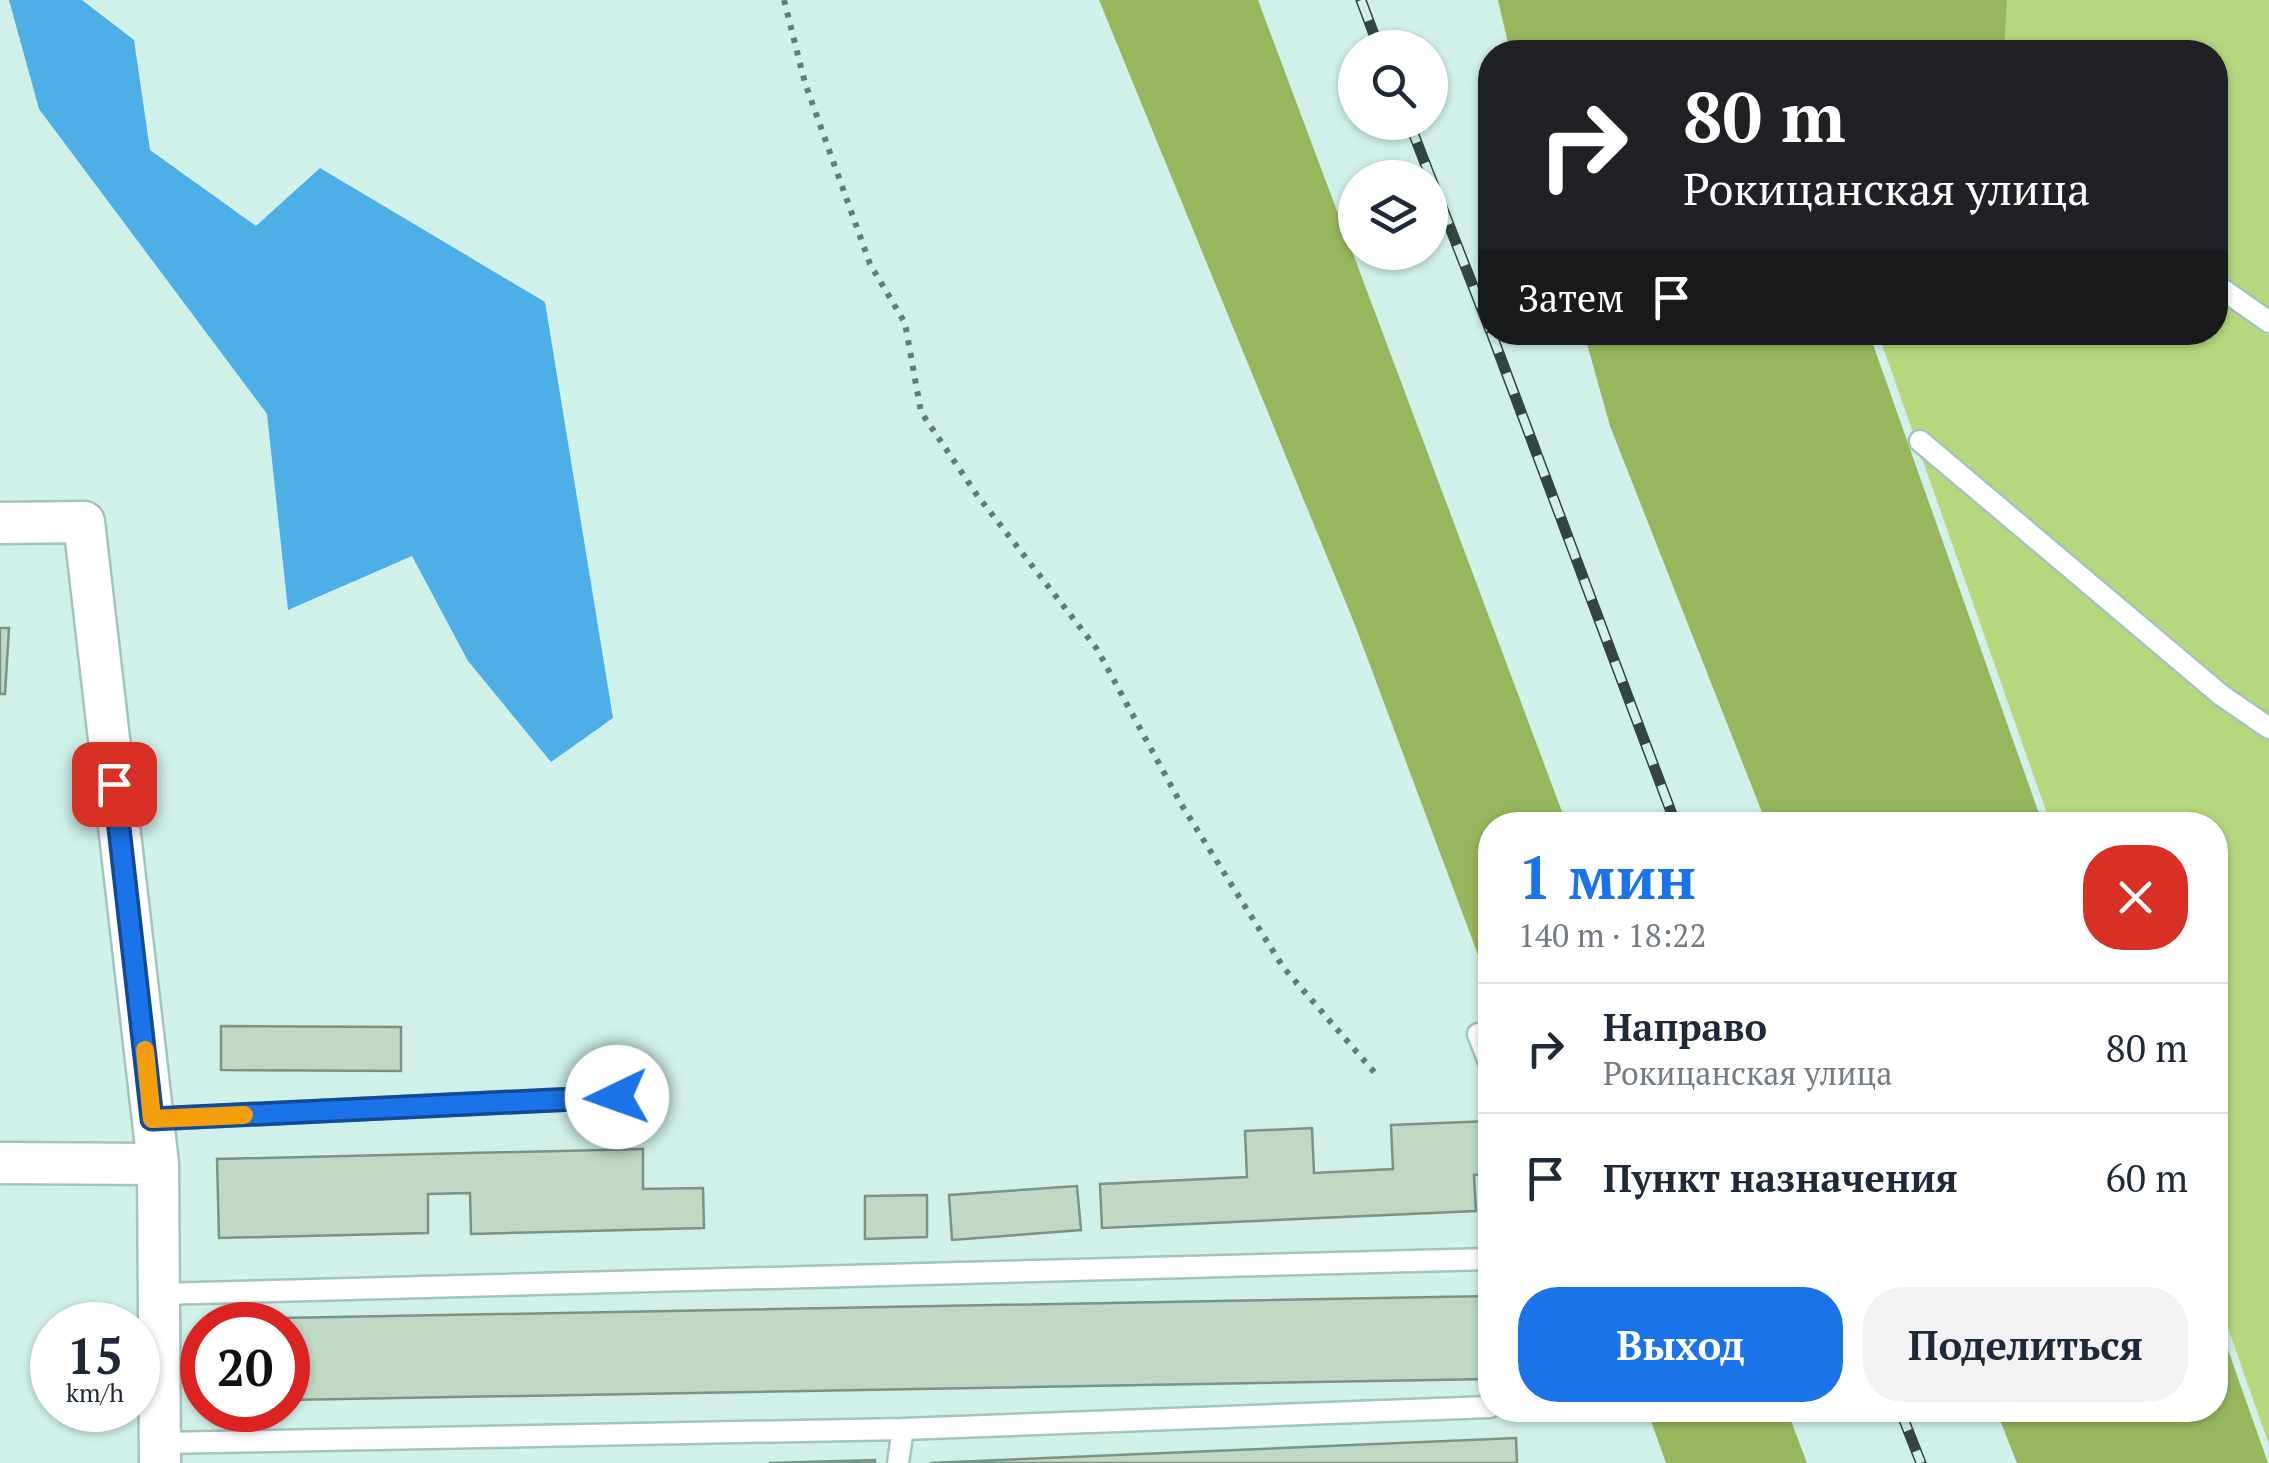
<!DOCTYPE html>
<html lang="ru">
<meta charset="utf-8">
<style>
:root{--surface:#fff;--page:#f2f2f3;--text:#1f2937;--muted:#747a83;--line:#e0e1e3;--accent:#1a73e8}
body{margin:0;font-family:"PT Serif",serif;background:var(--page);color:var(--text);height:100vh;display:flex;flex-direction:column;font-size:38px;white-space:nowrap}
*{box-sizing:border-box;margin:0}
p{font-size:32px;color:var(--muted)}
.icon{flex:none;width:55px;height:55px;fill:none;stroke:currentColor;stroke-width:2;stroke-linecap:round;stroke-linejoin:round}
.map{position:relative;flex:1;overflow:hidden}
.details{position:absolute;left:1478px;top:812px;width:750px;height:610px;display:flex;flex-direction:column;background:var(--surface);border-radius:40px;box-shadow:0 2px 8px #0004}
.details>*{flex:none}
.top-card{position:absolute;left:1478px;top:40px;width:750px;height:305px;border-radius:40px;box-shadow:0 2px 8px #0004;background:#202124;color:#fff;overflow:hidden}
.fabs{position:absolute;left:1338px;top:30px;display:grid;gap:20px}
.fabs a{display:grid;place-items:center;width:110px;height:110px;border-radius:50%;background:var(--surface);box-shadow:0 2px 8px #0004;font-size:50px}
.speed{position:absolute;left:30px;top:1302px;display:flex;gap:20px;font-size:50px;font-weight:700;text-align:center}
.speed>*{display:grid;place-content:center;width:130px;height:130px;border-radius:50%;background:var(--surface);box-shadow:0 2px 8px #0004;line-height:1}
.speed small{font-size:25px;font-weight:400}
.speed .limit{border:15px solid #d22;background:#fff;color:#111}
.pin{position:absolute;display:grid;place-items:center;width:85px;height:85px;color:#fff;margin:-42px;border-radius:20px;box-shadow:0 5px 15px #0006}
.me{position:absolute;width:110px;margin:-55px;rotate:267deg;stroke-linejoin:round;filter:drop-shadow(0 0 8px #0008)}
.turn{display:flex;align-items:center;gap:35px;height:210px;padding:0 40px;font-size:45px}
.turn .icon{width:130px;height:130px;stroke-width:2.5}
.turn b{display:block;font-size:70px;line-height:85px}
.then{display:flex;align-items:center;height:95px;padding:0 40px;background:#0003;gap:20px;font-size:38px}
.round{display:grid;place-items:center;flex:none;width:105px;height:105px;border-radius:40px;background:var(--page)}
.head{display:flex;align-items:center;justify-content:space-between;height:170px;padding:0 40px}
h1{font-size:60px;font-weight:800;line-height:75px;color:var(--accent)}
.primary-button{display:flex;gap:20px;margin-top:auto;padding:20px 40px}
.primary-button a{flex:1;height:115px;border-radius:40px;background:var(--accent);color:#fff;font-size:40px;font-weight:800;line-height:115px;text-align:center}
.primary-button a+a{background:var(--page);color:var(--text)}
ul{padding:0;list-style:none}
li{display:flex;align-items:center;gap:30px;height:130px;padding:0 40px;border-top:2px solid var(--line)}
li div{flex:1}
li b{display:block;font-size:38px}
li em{font-style:normal}
.map>svg:first-child{display:block}
.green{fill:#b7d77d}
.forest{fill:#98b75d}
.water{fill:#4dafe6}
.building{fill:#c0d8c6;stroke:#7c9382;stroke-width:2.5}
.lines{fill:none;stroke-linecap:round;stroke-linejoin:round}
.service-casing{stroke:#a3c4bd;stroke-width:25}
.minor-casing{stroke:#a3c4bd;stroke-width:45}
.path{stroke:#667b77;stroke-width:6;stroke-dasharray:5 8;stroke-linecap:butt}
.service{stroke:#fff;stroke-width:20}
.minor{stroke:#fff;stroke-width:40}
.rail-casing{stroke:#334441;stroke-width:11}
.rail{stroke:#d0f1ea;stroke-width:8;stroke-dasharray:22;stroke-linecap:butt}
.route-casing{stroke:#114b97;stroke-width:25}
.route{stroke:#1a73e8;stroke-width:18}
.slow{stroke:#f59e0b;stroke-width:18}
</style>
<div class="map">
<svg width="2269" height="1463" viewBox="0 0 2269 1463">
<rect width="100%" height="100%" fill="#d0f1ea"/>
<path class="green" d="M1883,0h386v1445l-54,-154v-466h-164l-173,-492 337,-1v-280h-335z"/>
<path class="forest" d="M1099,0h159l309,825h-77v162l-135,-362z
M1498,0h509l-3,52h-494z
M1584,333h285l174,492h-276l-157,-399z
M2215,1313l53,150h-251l-21,-53h219z
M1647,1410h140l20,53h-141z"/>
<path class="water" d="M9,0h73l52,40 16,110 106,76 64,-58 225,134 68,416 -62,44 -83,-101 -56,-105 -124,54 -21,-196 -228,-305z"/>
<path class="building" d="M0,628h9l-4,66h-5z
M221,1026l180,1v44l-180,-1z
M1490,1121v53l-16,1 2,36 -374,17 -2,-44 147,-7 -2,-46 67,-3 2,45 79,-4 -2,-44z
M643,1149v40l60,-1 1,40 -233,6 -1,-41 -42,1v39l-209,5 -2,-79z
M1077,1186l4,44 -129,10 -3,-45z
M927,1195v42l-62,2v-43z
M1490,1296v83l-1202,21v-75h-61v-6z
M1516,1438l1,25h-587z
M875,1460v3h-106z"/>
<g class="lines">
<defs>
<path id="service" d="M2215,284l54,38
M1920,441l301,254 48,33
M1478,1034l12,31
M153,1119l464,-22
M159,1294l1331,-35
M903,1429l587,-22
M160,1443l743,-14 -5,34"/>
<path id="minor" d="M0,523l84,-1 74,642 2,299
M0,1163l158,1"/>
</defs>
<use href="#service" class="service-casing"/>
<use href="#minor" class="minor-casing"/>
<path class="path" d="M784,0l21,83 65,181 35,59 16,89 56,83 120,154 84,155 102,163 92,106"/>
<use href="#service" class="service"/>
<use href="#minor" class="minor"/>
<defs>
<path id="rail" d="M1361,0l18,48
M1409,122l81,208
M1491,332l185,493
M1900,1410l21,53"/>
</defs>
<use href="#rail" class="rail-casing"/>
<use href="#rail" class="rail"/>
</g>
<g class="lines">
<defs>
<path id="route" d="M114,784l38,335 465,-22"/>
</defs>
<use href="#route" class="route-casing"/>
<use href="#route" class="route"/>
<path class="slow" d="M145,1050l7,69 92,-4"/>
</g>
</svg>
<div class="fabs">
<a><svg class="icon" aria-label="search" viewBox="0 0 24 24"><circle cx="10" cy="10" r="6"/><path d="M15 15l6 6"/></svg></a>
<a><svg class="icon" aria-label="layers" viewBox="0 0 24 24"><path d="M12 4l9 5-9 5-9-5zM3 14l9 5 9-5"/></svg></a>
</div>
<div class="speed"><div>15<small>km/h</small></div><div class="limit">20</div></div>
<div class="pin" style="left:114px;top:784px;background:#d93025"><svg class="icon" aria-label="arrive" viewBox="0 0 24 24"><path d="M6 21V4h12l-3 4 3 4H6"/></svg></div>
<svg class="me" style="left:617px;top:1097px" viewBox="-20 -20 40 40"><circle r="19" fill="#fff"/><path d="M0-13L10 11 0 6-10 11z" fill="#1a73e8"/></svg>
<div class="top-card">
<div class="turn"><svg class="icon" aria-label="right" viewBox="0 0 24 24"><path d="M7 20v-9h11M14 6l5 5-5 5"/></svg><div><b>80 m</b>Рокицанская улица</div></div>
<div class="then">Затем<svg class="icon" aria-label="arrive" viewBox="0 0 24 24"><path d="M6 21V4h12l-3 4 3 4H6"/></svg></div>
</div>
<section class="details">
<div class="head"><div><h1>1 мин</h1><p>140 m · 18:22</p></div><a class="round" style="background:#d93025;color:#fff"><svg class="icon" aria-label="close" viewBox="0 0 24 24"><path d="M6 6l12 12M18 6L6 18"/></svg></a></div>
<ul>
<li><svg class="icon" aria-label="right" viewBox="0 0 24 24"><path d="M7 20v-9h11M14 6l5 5-5 5"/></svg><div><b>Направо</b><p>Рокицанская улица</p></div><em>80 m</em></li>
<li><svg class="icon" aria-label="arrive" viewBox="0 0 24 24"><path d="M6 21V4h12l-3 4 3 4H6"/></svg><div><b>Пункт назначения</b></div><em>60 m</em></li>
</ul>
<div class="primary-button"><a>Выход</a><a>Поделиться</a></div>
</section>
</div>
